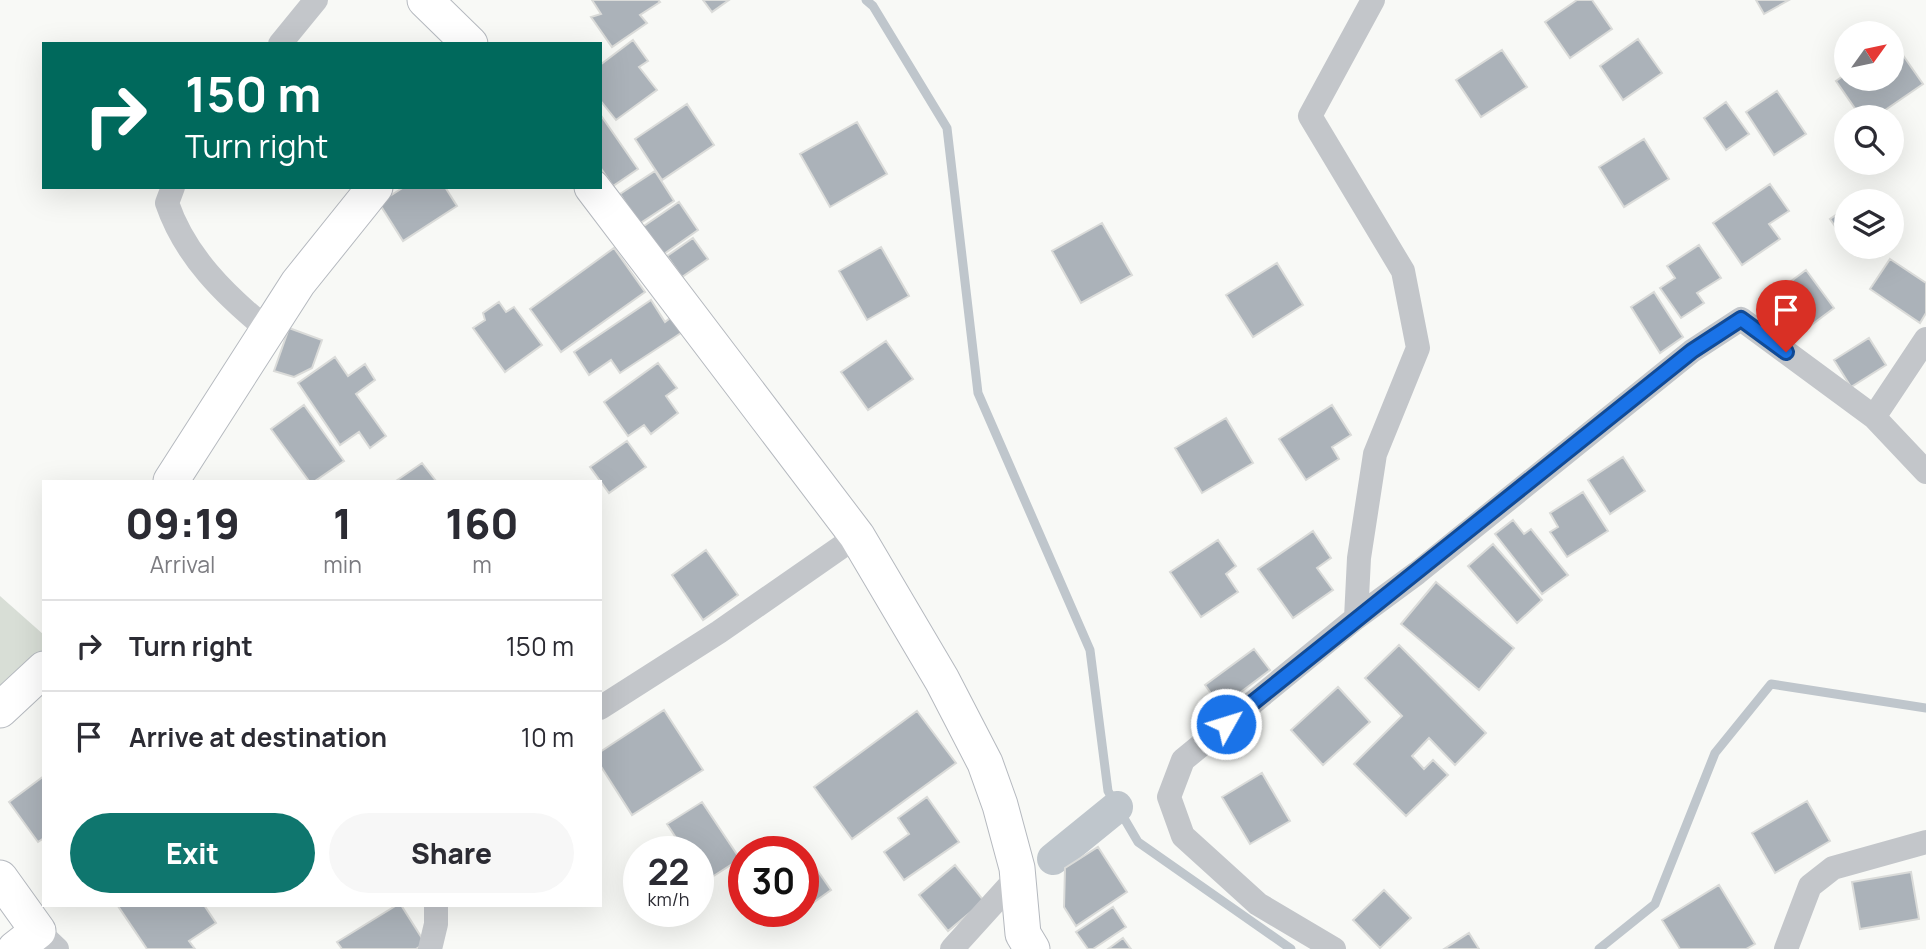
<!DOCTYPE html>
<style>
:root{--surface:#fff;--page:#f7f7f7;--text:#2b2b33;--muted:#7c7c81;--line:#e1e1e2;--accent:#0f766e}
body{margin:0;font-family:Manrope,sans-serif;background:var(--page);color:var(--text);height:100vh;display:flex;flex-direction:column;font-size:26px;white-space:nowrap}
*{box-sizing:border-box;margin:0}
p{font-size:23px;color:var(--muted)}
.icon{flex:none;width:38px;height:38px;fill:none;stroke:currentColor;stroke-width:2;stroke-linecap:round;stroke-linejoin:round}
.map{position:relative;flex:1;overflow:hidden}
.panel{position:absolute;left:42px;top:480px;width:560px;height:427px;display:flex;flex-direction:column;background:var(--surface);border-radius:0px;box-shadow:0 7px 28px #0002}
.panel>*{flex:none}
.guide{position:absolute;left:42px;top:42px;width:560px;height:147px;border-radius:0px;box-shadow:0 7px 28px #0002;background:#00695c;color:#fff;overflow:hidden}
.needle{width:46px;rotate:57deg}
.fabs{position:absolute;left:1834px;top:21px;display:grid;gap:14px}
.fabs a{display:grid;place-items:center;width:70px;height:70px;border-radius:50%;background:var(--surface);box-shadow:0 7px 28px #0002;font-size:35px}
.speed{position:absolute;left:623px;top:836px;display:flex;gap:14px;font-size:35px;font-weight:700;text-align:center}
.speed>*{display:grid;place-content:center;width:91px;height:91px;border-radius:50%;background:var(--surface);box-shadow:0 7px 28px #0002;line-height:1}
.speed small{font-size:18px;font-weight:400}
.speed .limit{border:10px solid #d22;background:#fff;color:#111}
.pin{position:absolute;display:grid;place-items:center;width:60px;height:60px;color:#fff;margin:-72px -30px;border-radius:50% 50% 50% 0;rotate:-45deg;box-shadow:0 0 7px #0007}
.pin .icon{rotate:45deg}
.me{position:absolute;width:77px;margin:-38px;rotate:51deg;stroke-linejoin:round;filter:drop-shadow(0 0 5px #0008)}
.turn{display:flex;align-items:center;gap:24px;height:147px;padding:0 28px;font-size:32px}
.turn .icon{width:91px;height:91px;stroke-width:2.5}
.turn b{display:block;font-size:49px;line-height:60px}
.eta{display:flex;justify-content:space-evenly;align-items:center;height:119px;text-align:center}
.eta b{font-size:42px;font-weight:800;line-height:49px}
.action{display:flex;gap:14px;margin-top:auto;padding:14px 28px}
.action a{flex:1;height:80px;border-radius:42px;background:var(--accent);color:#fff;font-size:28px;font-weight:800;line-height:80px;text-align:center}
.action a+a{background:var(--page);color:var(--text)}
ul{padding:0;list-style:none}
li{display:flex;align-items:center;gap:21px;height:91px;padding:0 28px;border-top:2px solid var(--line)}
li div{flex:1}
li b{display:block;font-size:26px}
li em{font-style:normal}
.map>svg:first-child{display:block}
.green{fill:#d8ded6}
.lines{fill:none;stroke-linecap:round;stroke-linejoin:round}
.stream{stroke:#bfc6cc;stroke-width:9}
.canal{stroke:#bfc6cc;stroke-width:32}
.building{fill:#abb2b9;stroke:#dadbd9;stroke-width:2}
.secondary-casing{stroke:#b5b9bf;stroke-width:37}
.street{stroke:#c3c6ca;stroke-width:24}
.secondary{stroke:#fff;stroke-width:35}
.route-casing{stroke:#114b97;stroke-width:18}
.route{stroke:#1a73e8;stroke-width:12}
</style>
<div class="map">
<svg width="1926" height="949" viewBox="0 0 1926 949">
<rect width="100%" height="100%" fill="#f8f9f6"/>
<path class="green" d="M0,596l44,39v34l-44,41z"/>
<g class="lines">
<path class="stream" d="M866,0l7,6 74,122 31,265 112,257 18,141 30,51 153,107
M1599,949l56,-45 60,-151 56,-69 155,24"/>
<path class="canal" d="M1053,859l64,-52"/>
</g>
<path class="building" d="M592,0h66l2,2 -20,13 7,8 -35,24 -21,-30 10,-3z
M703,0h26l-17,12z
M1577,0h15l20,29 -42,29 -25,-36z
M1756,0h33l-25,14z
M1638,39l24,34 -39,27 -23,-34z
M633,40l15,21 -9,6 18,23 -41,30 -16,-20v-35z
M1893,41l30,43 -48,33h-14l-25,-36 10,-7v5h46z
M1502,50l25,37 -46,30 -25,-37z
M1777,91l29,43 -32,21 -28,-43z
M1726,102l23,32 -23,16 -22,-32z
M687,104l27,41 -52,35 -27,-41z
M600,114l38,55 -25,17 -13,-19z
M857,122l30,52 -57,33 -30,-53z
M1644,139l25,40 -45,28 -25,-40z
M655,171l19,30 -35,23 -19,-30z
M1770,184l19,27 -20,13 11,15 -38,26 -29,-42z
M404,187h41l12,19 -54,35 -24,-38z
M679,202l19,28 -37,26 -20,-28z
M1846,208v34l-16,-23z
M1102,223l30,52 -51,28 -29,-52z
M693,238l15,21 -26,18 -15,-21z
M1699,245l22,33 -24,15 7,10 -23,15 -21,-30 15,-10 -8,-12z
M881,247l28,49 -42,24 -28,-49z
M614,248l31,44 -84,60 -31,-43z
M1890,259l36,24v30l-6,10 -50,-34z
M1277,263l26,42 -50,32 -27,-42z
M1806,270l28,38 -36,27 -28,-38z
M1654,292l29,45 -23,16 -29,-46z
M651,300l14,22 9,-7 10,16 -64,42 -9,-13 -22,15 -15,-23z
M499,302l7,10 8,-5 28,38 -37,27 -32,-44 12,-8 -2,-7z
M289,328l33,12 -10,28 -18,9 -20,-6z
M1869,338l17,27 -35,22 -17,-27z
M886,341l27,38 -45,31 -27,-38z
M335,357l13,19 17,-12 10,16 -19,14 30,42 -16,12 -11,-16 -19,13 -42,-62z
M658,363l19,25 -11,8 12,17 -27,21 -7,-9 -16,11 -24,-34z
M304,405l40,56 -29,20h-6l-38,-52z
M1332,405l19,30 -19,12 7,12 -33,21 -27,-41z
M1226,418l27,45 -51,30 -27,-45z
M627,441l19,26 -37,26 -19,-26z
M1623,457l22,34 -35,23 -22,-34z
M422,463l14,18h-40z
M1583,492l25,39 -41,26 -17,-25 8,-5 -8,-14z
M1513,520l11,14 7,-5 37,46 -26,19 -47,-60z
M1313,531l18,27 -14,10 16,22 -40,28 -35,-49z
M1218,540l18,26 -10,8 12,18 -37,25 -31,-45z
M1493,544l49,56 -25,23 -49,-57z
M706,550l32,45 -35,25 -31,-45z
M1436,582l78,66 -35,42 -78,-66z
M1399,645l87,88 -31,32 -26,-27 -17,18 12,13 9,-9 15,15 -42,41 -52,-52 48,-48 -37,-38z
M1254,649l16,21 -49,37 -16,-22z
M1338,687l32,35 -47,43 -32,-35z
M664,710l39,60 -71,45 -32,-50v-13z
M917,711l39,52 -104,76 -38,-52z
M1262,773l28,48 -40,23 -28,-47z
M44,776v62l-6,4 -29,-40z
M927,797l32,45 -55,38 -20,-28 25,-18 -11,-16z
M1807,801l23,40 -55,32 -23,-40z
M702,802l38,57 -42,27v-34h-18l4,-2 -17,-26z
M1098,847l29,45 -51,34 -12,-19 1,-39z
M804,851l27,39 -28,20 -1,-58z
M955,865l29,36 -36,30 -29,-36z
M1911,872l8,47 -59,10 -8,-47z
M1719,885l36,59 -9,5h-66l-18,-29z
M1384,890l27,28 -31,30 -27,-28z
M119,905h85l12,18 -27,18 6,8h-48l-29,-43z
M397,905h4l24,38 -9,6h-74l-5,-7z
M1113,907l13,20 -33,22h-5l-12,-17z
M1469,933l10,16h-35z
M1123,938l8,11h-23z"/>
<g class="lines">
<defs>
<path id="secondary" d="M425,0l45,44
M592,187l265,349 85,144 43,83 15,42 17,63 6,66 9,15
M171,481l127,-198 77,-96
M0,710l44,-41
M0,878l38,53 -23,18"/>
</defs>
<use href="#secondary" class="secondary-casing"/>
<path class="street" d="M280,44l36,-44
M173,187l-6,16c18,53 58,92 101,127
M1874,417l52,-78
M1356,618l61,-45 275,-222 49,-32 133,98 52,55
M600,708l119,-76 138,-96
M38,931l19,18
M430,949l6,-25v-19
M952,949l66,-73
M1334,949l-76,-45 -75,-68 -14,-39 14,-37 173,-142 3,-60 16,-104 43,-106 -15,-77 -93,-155 63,-116
M1786,949l24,-63 23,-18 93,-26"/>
<use href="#secondary" class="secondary"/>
</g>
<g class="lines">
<defs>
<path id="route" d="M1226,724c155,-125 311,-248 466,-373l49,-32 45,33"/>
</defs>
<use href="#route" class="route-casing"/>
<use href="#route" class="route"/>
</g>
</svg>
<div class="fabs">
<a><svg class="needle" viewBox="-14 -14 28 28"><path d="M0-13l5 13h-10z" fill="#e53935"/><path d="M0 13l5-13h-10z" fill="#7c7c81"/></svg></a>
<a><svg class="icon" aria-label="search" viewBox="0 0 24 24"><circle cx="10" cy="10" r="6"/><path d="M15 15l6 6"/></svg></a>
<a><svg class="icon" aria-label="layers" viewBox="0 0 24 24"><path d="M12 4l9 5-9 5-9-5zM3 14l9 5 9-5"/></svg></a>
</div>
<div class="speed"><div>22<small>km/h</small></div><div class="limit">30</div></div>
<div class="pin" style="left:1786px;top:352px;background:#d93025"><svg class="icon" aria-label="arrive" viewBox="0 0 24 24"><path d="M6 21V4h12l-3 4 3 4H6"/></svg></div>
<svg class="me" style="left:1226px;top:724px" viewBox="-20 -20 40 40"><circle r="17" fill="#1a73e8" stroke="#fff" stroke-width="3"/><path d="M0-11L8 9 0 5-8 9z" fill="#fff"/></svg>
<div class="guide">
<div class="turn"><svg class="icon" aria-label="right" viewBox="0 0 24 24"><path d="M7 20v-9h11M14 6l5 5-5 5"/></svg><div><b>150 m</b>Turn right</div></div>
</div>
<section class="panel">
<div class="eta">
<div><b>09:19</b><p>Arrival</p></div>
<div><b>1</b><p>min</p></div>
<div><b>160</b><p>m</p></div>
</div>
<ul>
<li><svg class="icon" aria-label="right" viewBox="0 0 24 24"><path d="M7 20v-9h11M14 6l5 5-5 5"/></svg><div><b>Turn right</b></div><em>150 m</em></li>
<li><svg class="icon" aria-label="arrive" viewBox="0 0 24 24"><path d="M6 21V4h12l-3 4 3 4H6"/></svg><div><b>Arrive at destination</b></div><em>10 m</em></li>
</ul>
<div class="action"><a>Exit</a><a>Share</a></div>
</section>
</div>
